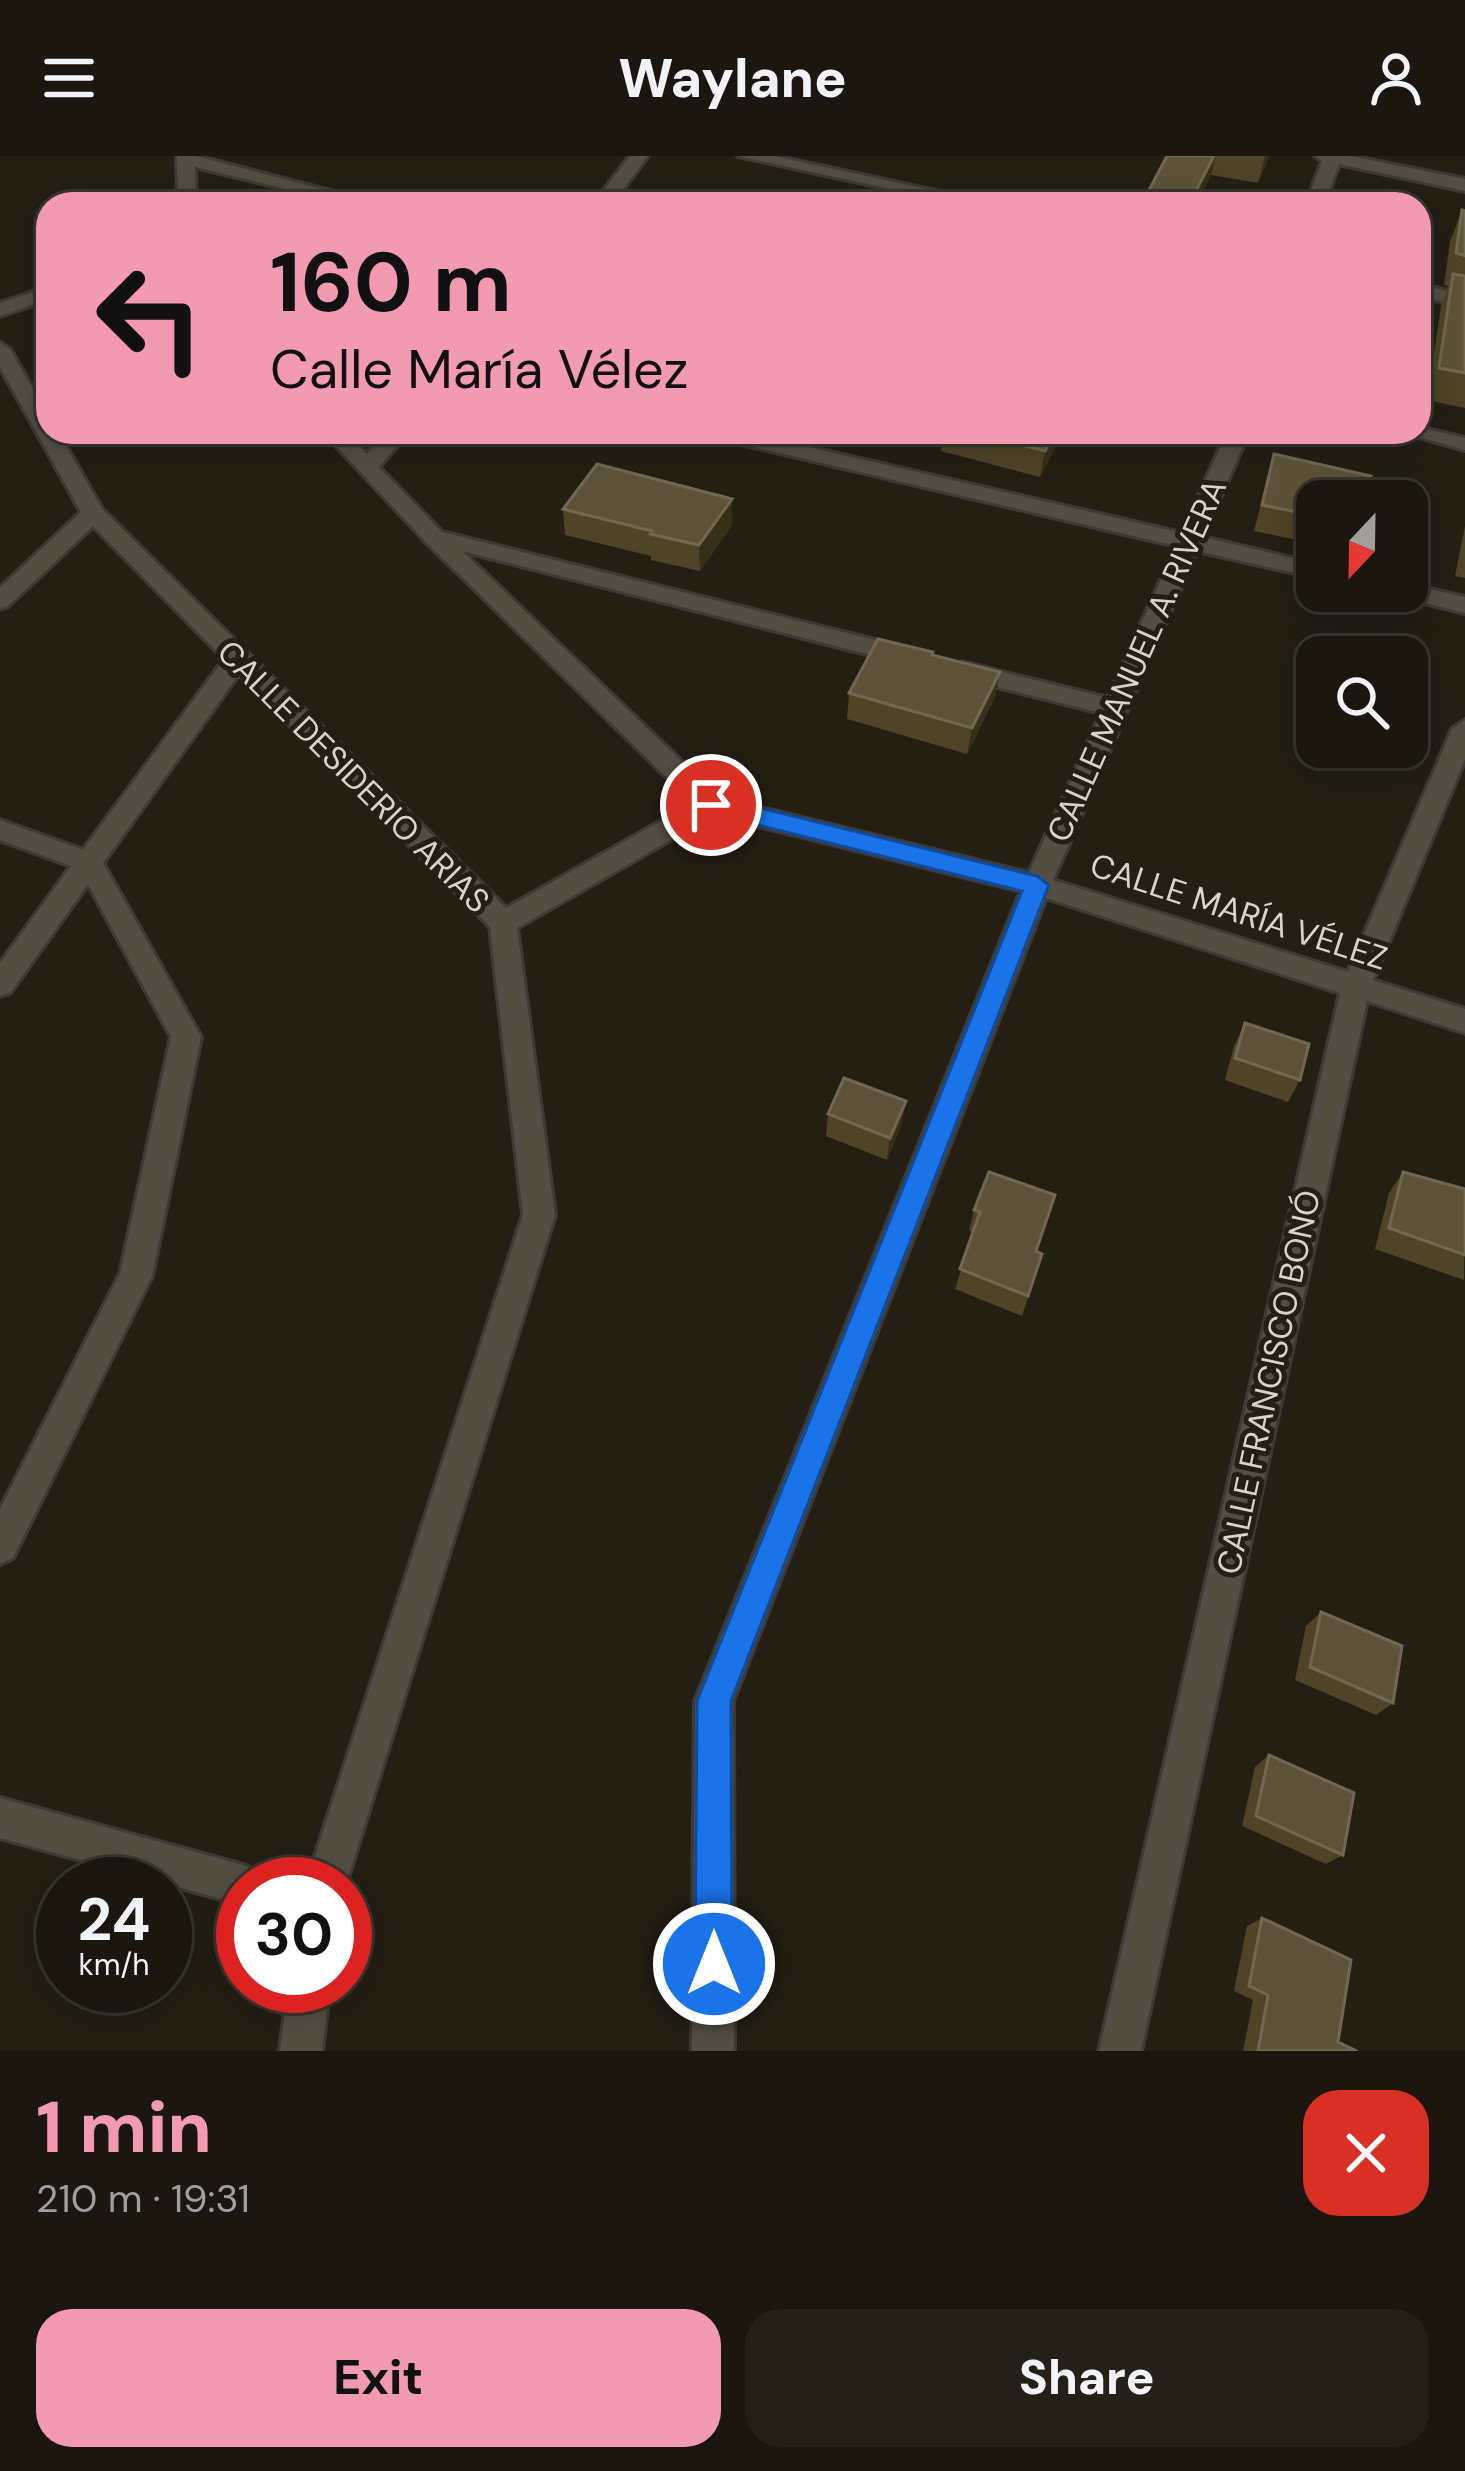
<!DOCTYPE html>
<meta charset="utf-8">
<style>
:root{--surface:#1b170e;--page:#242017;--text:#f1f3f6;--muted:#a09f9e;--line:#39362e;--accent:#f19ab0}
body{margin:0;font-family:"DM Sans",sans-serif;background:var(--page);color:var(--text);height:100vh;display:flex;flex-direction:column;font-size:45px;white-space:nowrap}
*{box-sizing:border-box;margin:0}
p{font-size:39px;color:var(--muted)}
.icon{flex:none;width:66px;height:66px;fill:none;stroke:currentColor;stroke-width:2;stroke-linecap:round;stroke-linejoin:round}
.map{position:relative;height:1895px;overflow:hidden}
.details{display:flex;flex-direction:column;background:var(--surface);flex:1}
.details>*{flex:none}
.hud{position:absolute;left:36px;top:36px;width:1395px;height:252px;border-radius:36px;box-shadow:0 6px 30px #0003,0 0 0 3px var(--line);background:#f19ab0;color:#111;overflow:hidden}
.needle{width:78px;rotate:202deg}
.buttons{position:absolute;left:1296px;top:324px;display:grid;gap:24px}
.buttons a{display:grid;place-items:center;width:132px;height:132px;border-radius:24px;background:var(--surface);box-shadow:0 6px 30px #0003,0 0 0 3px var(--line);font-size:60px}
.speed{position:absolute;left:36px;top:1701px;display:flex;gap:24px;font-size:60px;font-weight:700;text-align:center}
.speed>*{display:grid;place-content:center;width:156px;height:156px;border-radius:50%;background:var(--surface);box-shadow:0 6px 30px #0003,0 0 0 3px var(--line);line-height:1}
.speed small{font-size:30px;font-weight:400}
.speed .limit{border:18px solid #d22;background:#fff;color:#111}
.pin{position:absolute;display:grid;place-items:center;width:102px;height:102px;color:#fff;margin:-51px;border:6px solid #fff;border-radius:50%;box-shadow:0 3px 12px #0007}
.me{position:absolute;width:132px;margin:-66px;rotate:0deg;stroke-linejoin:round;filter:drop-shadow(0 0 9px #0008)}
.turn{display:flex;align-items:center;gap:42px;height:252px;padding:0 36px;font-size:54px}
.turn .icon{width:156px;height:156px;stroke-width:2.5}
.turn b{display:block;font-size:84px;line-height:102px}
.round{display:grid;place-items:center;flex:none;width:126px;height:126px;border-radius:36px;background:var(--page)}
.summary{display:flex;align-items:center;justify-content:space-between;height:204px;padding:0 36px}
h1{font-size:72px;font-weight:800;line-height:90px;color:var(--accent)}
.primary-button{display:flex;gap:24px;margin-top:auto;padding:24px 36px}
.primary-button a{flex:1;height:138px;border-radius:36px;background:var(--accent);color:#111;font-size:48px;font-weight:800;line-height:138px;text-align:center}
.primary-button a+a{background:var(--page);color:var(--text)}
header{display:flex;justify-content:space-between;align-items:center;height:156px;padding:0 36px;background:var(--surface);font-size:54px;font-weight:800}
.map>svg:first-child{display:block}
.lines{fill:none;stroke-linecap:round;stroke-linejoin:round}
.minor-casing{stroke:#3e3933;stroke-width:6}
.minor{fill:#544e42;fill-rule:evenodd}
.wall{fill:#4f4428}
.shaded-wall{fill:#382f18}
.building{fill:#5e533a;stroke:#716851;stroke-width:3}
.route{fill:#1a73e8;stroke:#114b97;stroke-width:3}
.labels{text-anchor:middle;stroke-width:10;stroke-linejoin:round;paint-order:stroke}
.street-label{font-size:33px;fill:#d8d4cd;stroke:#241f13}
</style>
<header><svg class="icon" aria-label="menu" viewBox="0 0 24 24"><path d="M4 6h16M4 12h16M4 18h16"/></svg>Waylane<svg class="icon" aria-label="person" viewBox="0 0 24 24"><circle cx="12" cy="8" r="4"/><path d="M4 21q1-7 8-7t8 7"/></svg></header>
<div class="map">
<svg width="1465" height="1895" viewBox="0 0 1465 1895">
<rect width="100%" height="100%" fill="#241f13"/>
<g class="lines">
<defs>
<path id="minor" d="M177,0h19l184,48h-32l-153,-37 1,37h-18z
M630,0h18l-36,48h-19z
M738,0h36l222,48h-37z
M1315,0h35l115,23v12l-126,-27 -15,40h-18l16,-43z
M1419,129l46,9v12l-46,-9z
M48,131v13l-48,16v-13z
M0,187l10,6 38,66v17h10l44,77 404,399 187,-105 -267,-261 -103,-110h23l21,22 19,-22h23l-30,35 63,65 477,119 3,6 -12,8 -448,-114 258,247 309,75 72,-160 -148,-37 -3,-6 12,-8 146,36 68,-152 -461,-108 -11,-6h39l439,101 45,-101h22l-46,105 114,27v14l-120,-27 -144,329 295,92 104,-243 13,-9v39l-92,221 92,29v24l-98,-32 -226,1050h-42l241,-1058 -294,-95 -313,803 1,350h-42l3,-350 326,-810 -307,-76 -197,113 38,287 -209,669h-40l217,-669 -33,-288 -251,-253 -136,189 98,174 -49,239 -139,282 -13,6v-55l120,-235 51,-237 -83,-153 -78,109 -10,3v-33l71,-97 -71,-26v-20l83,30 141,-191 -131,-133 -85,80 -8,3v-21l81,-76 -81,-145z
M1419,271l46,11v12l-64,-18h18z
M1407,428l58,13v16l-69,-17 -4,-5h15z
M0,1642l243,67 14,6 6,13h-20v21l-243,-67z
M288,1830h42l-8,65h-42z"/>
</defs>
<use href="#minor" class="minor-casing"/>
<use href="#minor" class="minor"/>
</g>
<path class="wall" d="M1167,0h102l-11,27 -47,-8 -15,29h-50l2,-12z
M1462,54l3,1v197l-38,-8 14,-94 7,-20 -4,-1 6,-43z
M943,276h112l7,3 -22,42 -99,-26z
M1274,298l43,47v43l-63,-13z
M563,353l169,16 -32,46 -49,-11v-4l-86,-21z
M1465,370v52l-10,-2z
M933,496v4l67,16 -5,25 -28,57 -120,-35 2,-26z
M1245,867l55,57 -12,22 -63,-22 9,-34z
M828,958l74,9 -15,37 -61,-24z
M989,1016l47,79 6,3 -20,62 -67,-27 18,-57 -4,-1 5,-21z
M1403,1016l62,17 -1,91 -89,-31 14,-56z
M1321,1456l72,91 -17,12 -81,-35 11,-54z
M1269,1599l74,100 -17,9 -84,-38 13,-59z
M1262,1762l76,124 19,9h-114l10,-51 -19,-9 13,-65z"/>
<path class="shaded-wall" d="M1214,0h2l-5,19 -15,29h-6z
M1265,0h4l-11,27z
M1055,276h8l-1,3 -22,42 5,-26z
M732,343v26l-32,46 -1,-26z
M1000,516l-5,25 -28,57 5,-26z
M906,945l-4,22 -15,37 3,-22z"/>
<path class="building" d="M1167,0h47l-23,44 -43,-8z
M1462,54l3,1v45l-9,-3z
M1453,118l12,2v97l-26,-5z
M971,276h84l-10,19z
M1274,298l97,22 -11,25h-43v15l-55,-11z
M597,308l135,35 -33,46 -49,-11 2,-3 -89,-22z
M878,483l55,13 -1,3 68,17 -28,56 -123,-35z
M1245,867l64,21 -9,36 -65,-22z
M844,922l62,23 -16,37 -62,-24z
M989,1016l66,23 -19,56 6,3 -14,42 -68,-27 20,-57 -6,-2z
M1403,1016l62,17v66l-76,-27z
M1321,1456l81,34 -9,57 -83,-36z
M1269,1599l85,38 -11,62 -87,-39z
M1262,1762l89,42 -13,82 19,9h-99l10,-56 -19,-9z"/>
<path class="route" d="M711,640l326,80 12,9 -318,816 1,263 -5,13 -13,5 -13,-5 -6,-13 2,-263 325,-810 -320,-80v-12z"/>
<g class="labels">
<g class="street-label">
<text transform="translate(1136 504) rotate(-66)" y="12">CALLE MANUEL A. RIVERA</text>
<text transform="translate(354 620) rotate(45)" y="12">CALLE DESIDERIO ARIAS</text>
<text transform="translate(1239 755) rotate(18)" y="12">CALLE MARÍA VÉLEZ</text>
<text transform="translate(1268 1226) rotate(-78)" y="12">CALLE FRANCISCO BONÓ</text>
</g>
</g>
</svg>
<div class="buttons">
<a><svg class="needle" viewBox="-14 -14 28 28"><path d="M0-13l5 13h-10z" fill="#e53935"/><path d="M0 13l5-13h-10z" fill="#a09f9e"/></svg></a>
<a><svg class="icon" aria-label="search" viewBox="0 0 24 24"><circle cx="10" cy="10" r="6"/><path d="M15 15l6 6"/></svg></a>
</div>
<div class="speed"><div>24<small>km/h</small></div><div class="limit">30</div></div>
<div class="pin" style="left:711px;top:649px;background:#d93025"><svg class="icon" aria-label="arrive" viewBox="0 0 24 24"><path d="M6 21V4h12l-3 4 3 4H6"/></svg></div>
<svg class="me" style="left:714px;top:1808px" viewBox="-20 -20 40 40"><circle r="17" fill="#1a73e8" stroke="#fff" stroke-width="3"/><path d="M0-11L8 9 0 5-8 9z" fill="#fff"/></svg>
<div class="hud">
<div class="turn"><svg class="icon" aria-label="left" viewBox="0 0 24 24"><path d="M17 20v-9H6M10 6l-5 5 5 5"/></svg><div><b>160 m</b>Calle María Vélez</div></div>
</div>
</div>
<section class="details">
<div class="summary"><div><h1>1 min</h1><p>210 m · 19:31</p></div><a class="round" style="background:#d93025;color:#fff"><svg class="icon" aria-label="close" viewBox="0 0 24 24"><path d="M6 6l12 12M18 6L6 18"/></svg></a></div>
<div class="primary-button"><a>Exit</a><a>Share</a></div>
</section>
